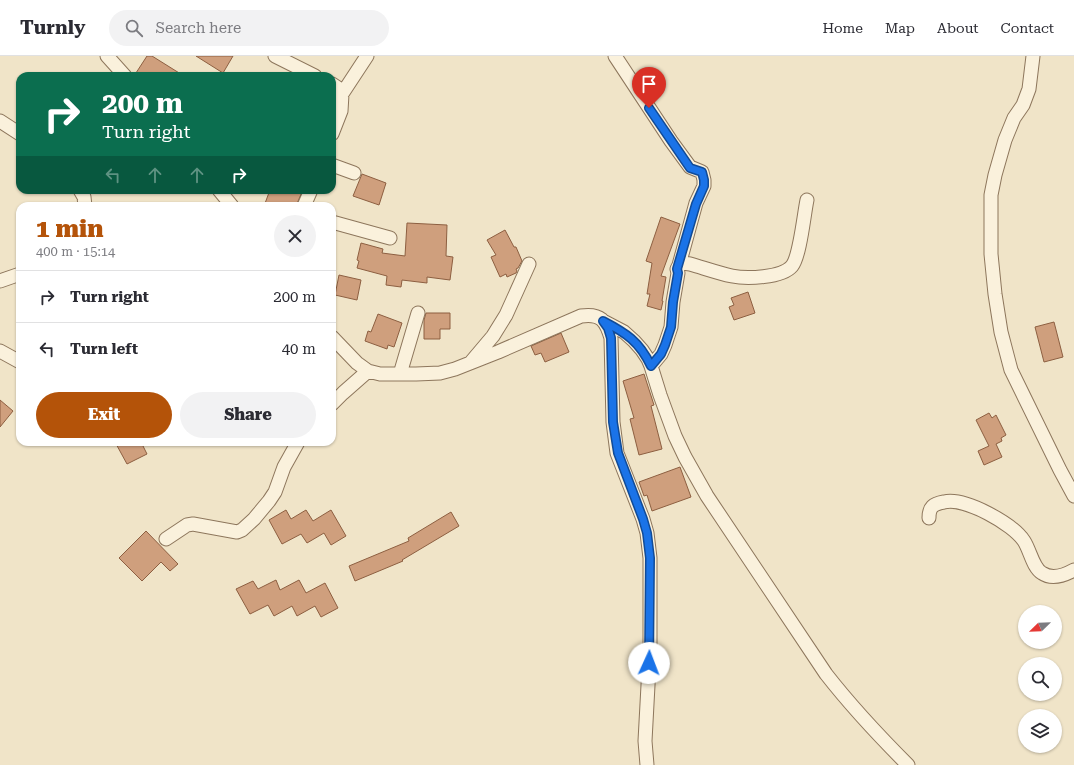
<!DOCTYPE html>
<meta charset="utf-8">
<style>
:root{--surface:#fff;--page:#f2f2f3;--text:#2b2b33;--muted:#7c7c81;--line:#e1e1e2;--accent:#b45309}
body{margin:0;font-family:"Roboto Serif",serif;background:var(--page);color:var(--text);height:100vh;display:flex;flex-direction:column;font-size:15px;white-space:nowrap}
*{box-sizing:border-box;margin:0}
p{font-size:13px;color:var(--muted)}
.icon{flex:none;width:22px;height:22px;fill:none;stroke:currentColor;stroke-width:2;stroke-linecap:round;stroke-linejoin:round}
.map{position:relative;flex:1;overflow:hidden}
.side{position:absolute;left:16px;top:146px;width:320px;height:244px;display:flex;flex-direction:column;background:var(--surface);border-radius:12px;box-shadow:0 1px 3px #0004}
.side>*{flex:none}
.guide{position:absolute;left:16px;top:16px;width:320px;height:122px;border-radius:12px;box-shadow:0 1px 3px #0004;background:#0b6e4f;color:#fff;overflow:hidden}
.needle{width:26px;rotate:247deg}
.buttons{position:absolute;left:1018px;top:549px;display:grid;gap:8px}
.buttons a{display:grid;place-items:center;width:44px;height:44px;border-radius:50%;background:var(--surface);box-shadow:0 1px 3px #0004;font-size:20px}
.pin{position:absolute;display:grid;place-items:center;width:34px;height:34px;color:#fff;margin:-41px -17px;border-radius:50% 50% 50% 0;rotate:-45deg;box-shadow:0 0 4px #0007}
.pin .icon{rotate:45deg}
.me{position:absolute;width:44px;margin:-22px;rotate:2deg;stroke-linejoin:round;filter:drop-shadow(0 0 3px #0008)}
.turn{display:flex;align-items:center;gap:14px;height:84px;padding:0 20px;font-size:18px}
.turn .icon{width:52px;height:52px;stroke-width:2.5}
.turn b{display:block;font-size:28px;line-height:34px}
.lanes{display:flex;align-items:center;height:38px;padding:0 20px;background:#0003;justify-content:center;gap:20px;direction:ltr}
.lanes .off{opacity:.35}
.round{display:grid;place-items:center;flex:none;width:42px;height:42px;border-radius:21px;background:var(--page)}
.summary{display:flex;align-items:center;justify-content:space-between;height:68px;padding:0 20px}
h1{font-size:24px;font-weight:800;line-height:30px;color:var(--accent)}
.button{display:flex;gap:8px;margin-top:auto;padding:8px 20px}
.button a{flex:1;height:46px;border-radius:24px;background:var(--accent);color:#fff;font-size:16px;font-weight:800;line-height:46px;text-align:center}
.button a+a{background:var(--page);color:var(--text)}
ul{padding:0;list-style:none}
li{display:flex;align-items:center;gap:12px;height:52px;padding:0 20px;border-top:1px solid var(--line)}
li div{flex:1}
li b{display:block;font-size:15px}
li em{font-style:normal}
header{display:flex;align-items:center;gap:24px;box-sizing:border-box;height:56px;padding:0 20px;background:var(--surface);border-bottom:1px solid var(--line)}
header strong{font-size:19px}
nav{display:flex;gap:22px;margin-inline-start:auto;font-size:14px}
.search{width:280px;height:36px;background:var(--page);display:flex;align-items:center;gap:10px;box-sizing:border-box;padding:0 14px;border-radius:22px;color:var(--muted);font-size:15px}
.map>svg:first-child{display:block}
.building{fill:#cf9f7d;stroke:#8d5f41}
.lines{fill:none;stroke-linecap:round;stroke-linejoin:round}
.minor-casing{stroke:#8d765c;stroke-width:15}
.minor{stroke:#faf1dc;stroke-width:13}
.route-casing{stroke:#114b97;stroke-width:10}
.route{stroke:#1a73e8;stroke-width:7}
</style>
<header>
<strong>Turnly</strong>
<div class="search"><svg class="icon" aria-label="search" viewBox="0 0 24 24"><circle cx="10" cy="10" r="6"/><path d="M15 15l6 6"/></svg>Search here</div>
<nav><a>Home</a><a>Map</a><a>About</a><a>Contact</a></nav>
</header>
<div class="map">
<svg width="1074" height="709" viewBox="0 0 1074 709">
<rect width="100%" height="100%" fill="#f0e4c8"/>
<path class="building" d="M147,0h5l32,20h-50z
M196,0h37l-10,17z
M362,118l24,9 -7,22 -26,-9z
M270,134h27l5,2 -6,14h-32z
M661,161l19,7 -19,52 5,1 -4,24h1l-2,9 -14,-4 3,-12h-3l5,-31 -6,-2z
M407,167l40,2 -1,31 7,1 -3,23 -23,-3v6l-25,-3 -1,7 -15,-2 1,-9 -30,-8 2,-7 -2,-1 4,-17 22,6 -1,4 23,3z
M505,174l9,17h2l6,14 -4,7 -2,1 1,2 -1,2 -9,4 -1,-3 -6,3 -9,-20 5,-2 -9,-15z
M339,219l22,5 -4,20 -22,-5z
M748,236l7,21 -21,7 -5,-13 5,-2 -3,-7z
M426,257h24v16h-10v10h-16v-19z
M378,258l24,9 -8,24 -6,-2 -1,4 -22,-8 3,-10 3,1z
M1054,266l9,35 -19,5 -9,-35z
M561,277l8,19 -24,10 -4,-9 -6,2 -4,-9z
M644,318l10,31 -3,1 11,43 -23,6 -9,-36 4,-1 -11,-37z
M0,344l13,11 -13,16z
M989,357l3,5 4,-3 10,20 -5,3 1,3 -6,3 6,13 -18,8 -6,-14 11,-5 -13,-26z
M115,386h26l6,12 -20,10z
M680,411l11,30 -39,14 -5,-16 -3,1 -5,-14z
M286,454l5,9 15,-9 7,11 18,-11 15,26 -15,9 -7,-12 -17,10 -6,-9 -19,10 -13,-24z
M451,456l8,14 -57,34 1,1 -48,20 -6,-15 60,-25 -1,-3z
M146,475l32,33 -8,7 -9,-9 -19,19 -23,-23z
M276,524l4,10 19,-10 7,13 19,-10 13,25 -17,9 -6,-11 -18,10 -5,-10 -18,10 -6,-11 -18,9 -14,-25 17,-8 5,8z"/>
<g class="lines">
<defs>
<path id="minor" d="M107,0l18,20
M275,0l40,20
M615,0l56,85 19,26 12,5 2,8v6l-8,17 -17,62
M1033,0l-4,33 -6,16 -9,13 -9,22 -10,35 -4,20v59l4,40 6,38 10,38 49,100 14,26
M332,28l6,4 4,6 -1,17 -9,23
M342,38l25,-38
M0,65l20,13
M332,109l22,8
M80,134l4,7 1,9
M219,134l13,16
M304,150l7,-16
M332,166l58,16
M0,225l20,-7
M603,265l21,11 10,9 8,9 6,9 3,7 9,29 15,41 10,21 22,39 119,178c25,32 53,62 82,91
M332,281l25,26 11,8 12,3h36l24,-1 15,-4 43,-17 83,-36c20,-3 25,5 30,22l2,84 4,31 26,66 4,14 3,25v90l-5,93 2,24
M0,295l20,11
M471,306l22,-26 13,-21 23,-51
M651,310l10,-12 4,-9 6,-18 2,-25 5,-29 -1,-4 2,-4 4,-2 7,1c14,4 28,9 42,12 14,3 50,2 60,-10 8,-10 12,-52 15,-66
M400,318l18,-61
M332,348l11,-11 25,-22
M929,462c0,-11 4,-14 15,-16 21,-5 69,22 80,39 6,9 9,27 18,32 10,7 23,2 32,-3
M166,483l21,-14 6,-1 44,8 5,-2 12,-11 15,-18 6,-9 9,-25 14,-25"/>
</defs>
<use href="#minor" class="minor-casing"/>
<use href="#minor" class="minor"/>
</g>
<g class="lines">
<defs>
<path id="route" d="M649,607l1,-105 -3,-25 -4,-14 -25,-66 -5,-31 -2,-84 -3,-10 -5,-7c23,12 36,20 48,45l10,-12 4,-9 6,-18 2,-25 5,-29 -1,-4 19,-65 8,-18v-6l-2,-8 -12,-4 -41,-60"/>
</defs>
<use href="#route" class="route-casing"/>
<use href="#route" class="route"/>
</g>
</svg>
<div class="buttons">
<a><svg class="needle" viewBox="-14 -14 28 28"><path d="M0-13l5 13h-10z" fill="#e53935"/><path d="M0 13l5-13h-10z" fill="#7c7c81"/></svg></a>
<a><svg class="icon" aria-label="search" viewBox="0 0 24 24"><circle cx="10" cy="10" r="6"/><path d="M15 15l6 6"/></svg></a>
<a><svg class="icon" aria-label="layers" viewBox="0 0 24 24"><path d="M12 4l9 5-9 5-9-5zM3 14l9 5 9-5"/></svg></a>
</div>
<div class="pin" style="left:649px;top:52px;background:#d93025"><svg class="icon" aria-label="arrive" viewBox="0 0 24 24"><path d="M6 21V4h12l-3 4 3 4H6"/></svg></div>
<svg class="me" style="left:649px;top:607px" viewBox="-20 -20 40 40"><circle r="19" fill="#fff"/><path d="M0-13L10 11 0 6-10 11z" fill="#1a73e8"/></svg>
<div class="guide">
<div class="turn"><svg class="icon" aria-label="right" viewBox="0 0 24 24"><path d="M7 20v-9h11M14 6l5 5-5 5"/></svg><div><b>200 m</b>Turn right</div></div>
<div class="lanes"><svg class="icon off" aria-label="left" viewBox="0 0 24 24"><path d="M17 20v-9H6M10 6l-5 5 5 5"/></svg><svg class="icon off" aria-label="ahead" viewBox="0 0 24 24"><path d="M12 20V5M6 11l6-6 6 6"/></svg><svg class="icon off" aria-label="ahead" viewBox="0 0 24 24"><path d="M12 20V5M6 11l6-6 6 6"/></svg><svg class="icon" aria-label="right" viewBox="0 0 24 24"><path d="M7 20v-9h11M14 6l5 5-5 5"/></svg></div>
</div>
<section class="side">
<div class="summary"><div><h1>1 min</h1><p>400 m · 15:14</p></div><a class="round"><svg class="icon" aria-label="close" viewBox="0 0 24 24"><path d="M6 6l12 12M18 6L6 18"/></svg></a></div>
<ul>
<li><svg class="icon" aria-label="right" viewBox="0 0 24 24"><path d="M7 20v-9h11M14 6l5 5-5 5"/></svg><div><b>Turn right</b></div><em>200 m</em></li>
<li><svg class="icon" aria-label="left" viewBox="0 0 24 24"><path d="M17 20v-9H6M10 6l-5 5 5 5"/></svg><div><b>Turn left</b></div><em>40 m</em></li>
</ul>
<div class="button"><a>Exit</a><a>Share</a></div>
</section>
</div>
